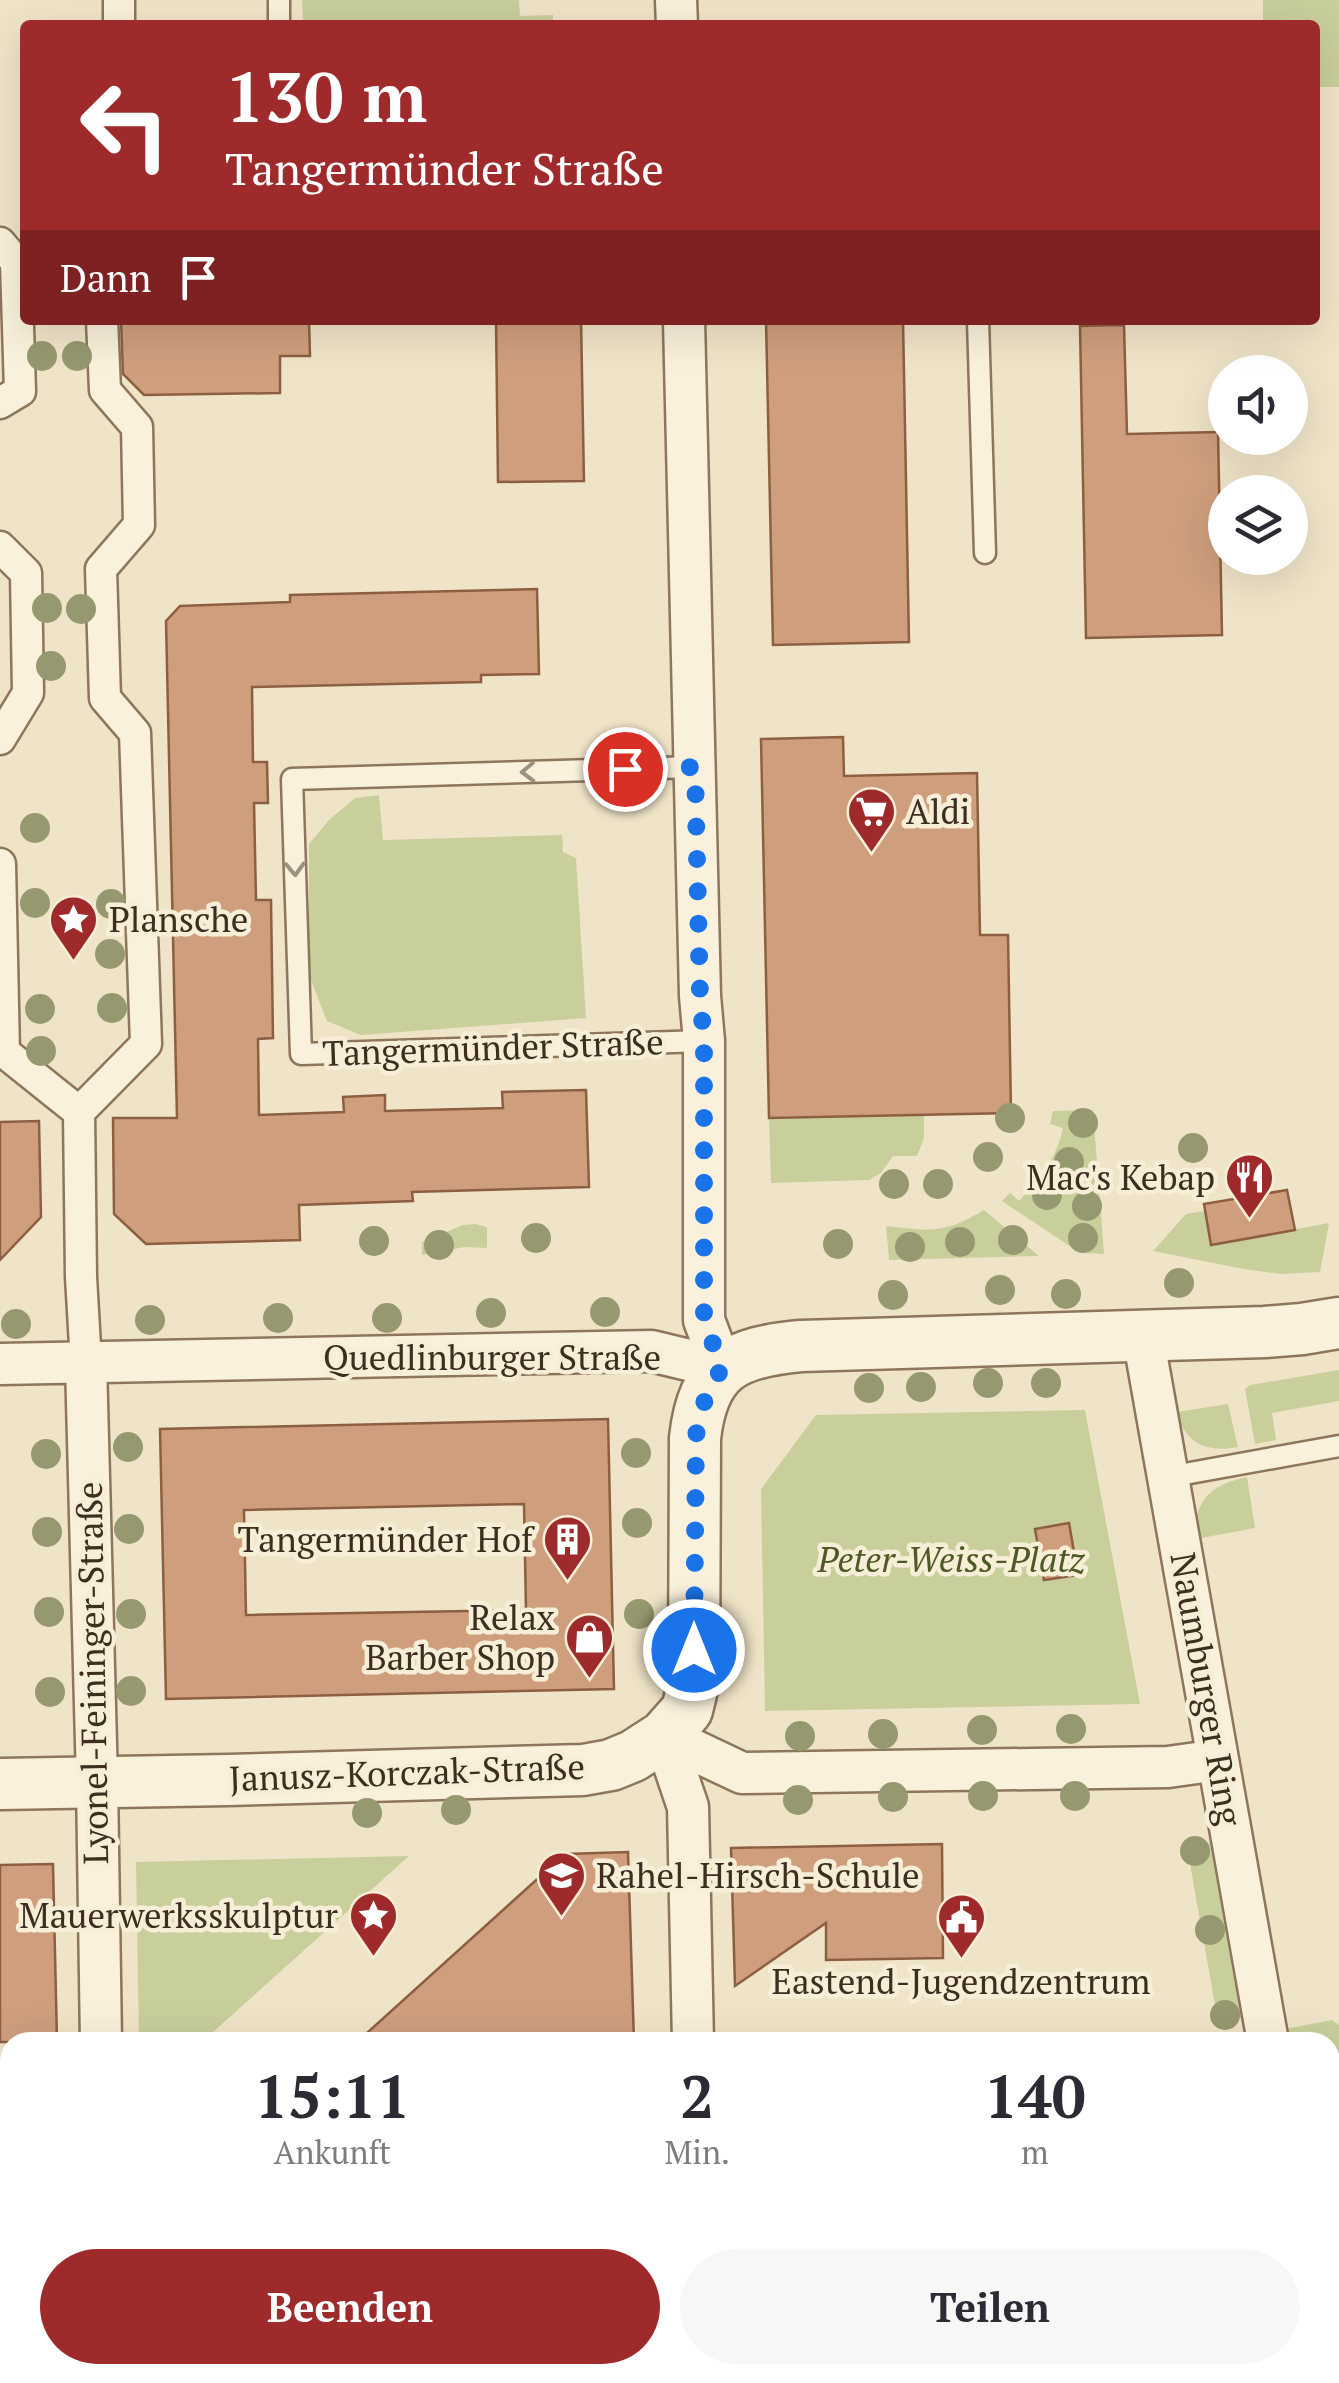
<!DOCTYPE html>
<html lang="de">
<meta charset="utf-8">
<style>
:root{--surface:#fff;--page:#f7f7f7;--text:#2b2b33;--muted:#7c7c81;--accent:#9e2a2b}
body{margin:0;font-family:"PT Serif",serif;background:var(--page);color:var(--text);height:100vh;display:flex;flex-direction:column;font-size:38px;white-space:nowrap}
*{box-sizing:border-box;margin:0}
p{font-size:32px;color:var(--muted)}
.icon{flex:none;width:55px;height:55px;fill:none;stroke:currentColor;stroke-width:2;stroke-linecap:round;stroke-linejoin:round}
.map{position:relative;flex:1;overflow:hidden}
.panel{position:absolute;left:0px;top:2032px;width:1340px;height:352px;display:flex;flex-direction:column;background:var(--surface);border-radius:30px 30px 0 0;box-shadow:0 10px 40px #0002}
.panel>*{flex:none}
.guide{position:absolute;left:20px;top:20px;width:1300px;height:305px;border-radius:10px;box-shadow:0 10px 40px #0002;background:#9e2a2b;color:#fff;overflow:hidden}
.buttons{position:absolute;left:1208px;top:355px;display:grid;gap:20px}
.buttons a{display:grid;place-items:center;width:100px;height:100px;border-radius:50%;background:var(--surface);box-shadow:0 10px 40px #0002;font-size:50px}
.pin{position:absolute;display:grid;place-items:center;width:85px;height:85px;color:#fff;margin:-42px;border:5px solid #fff;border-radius:50%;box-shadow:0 2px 10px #0007}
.me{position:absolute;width:110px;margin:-55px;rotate:0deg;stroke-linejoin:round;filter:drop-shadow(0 0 8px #0008)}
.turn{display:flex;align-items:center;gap:35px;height:210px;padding:0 40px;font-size:45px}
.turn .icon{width:130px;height:130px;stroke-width:2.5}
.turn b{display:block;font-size:70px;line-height:85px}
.then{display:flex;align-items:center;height:95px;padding:0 40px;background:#0003;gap:20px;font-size:38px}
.eta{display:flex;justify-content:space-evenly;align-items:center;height:170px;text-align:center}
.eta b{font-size:60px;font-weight:700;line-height:70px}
.cta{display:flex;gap:20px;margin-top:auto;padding:20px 40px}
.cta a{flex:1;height:115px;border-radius:60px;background:var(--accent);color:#fff;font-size:40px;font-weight:700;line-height:115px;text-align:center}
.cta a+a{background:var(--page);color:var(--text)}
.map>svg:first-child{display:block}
.green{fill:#c9cf9b}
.building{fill:#cf9f7d;stroke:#8d5f41;stroke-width:2.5;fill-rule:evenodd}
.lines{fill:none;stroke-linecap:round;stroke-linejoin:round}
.service-casing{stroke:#8d765c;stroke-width:25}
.pedestrian-casing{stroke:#8d765c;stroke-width:35}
.minor-casing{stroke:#8d765c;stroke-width:45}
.tertiary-casing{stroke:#8d765c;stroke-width:55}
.service{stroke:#faf1dc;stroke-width:20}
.pedestrian{stroke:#faf1dc;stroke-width:30}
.minor{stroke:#faf1dc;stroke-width:40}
.tertiary{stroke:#faf1dc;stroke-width:50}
.tree{fill:#96986f}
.oneway{stroke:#9c907e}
.route{stroke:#1a73e8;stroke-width:18;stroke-dasharray:0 32.4}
.labels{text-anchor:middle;stroke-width:9;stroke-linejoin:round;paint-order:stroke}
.poi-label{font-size:35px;fill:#3d2e20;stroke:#f7eed8;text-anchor:end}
.street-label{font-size:35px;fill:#3d2e20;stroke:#f7eed8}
.park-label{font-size:35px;font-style:italic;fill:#4d5a26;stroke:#f7eed8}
</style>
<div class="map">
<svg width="1339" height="2383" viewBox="0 0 1339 2383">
<rect width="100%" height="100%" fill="#f0e4c8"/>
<path class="green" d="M302,0h217l1,16 33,-1v10h-250z
M1263,0h76v87h-24v-62h-52z
M379,795l4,45 179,-5 1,17 13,6 10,160 -225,17 -34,-14 -18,-46v-131l20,-24 26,-22z
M1093,1110l11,144 -24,-1 -78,-52 8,-8 9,8c21,-21 38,-44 44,-73l-13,-4 3,-13z
M924,1115v23l-7,18h-24l-12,17 -12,7 -98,3 -2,-65z
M984,1210l55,46 -150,4 -3,-34c45,5 58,8 98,-16z
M1205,1211l7,34 117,-22 -9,49 -40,2 -36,-5 -91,-18 33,-37z
M475,1224l12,3v21l-22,-1 -43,8v-13l41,-17z
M1339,1370v31l-67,12 4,27 -21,4 -10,-55 5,-4z
M1228,1404l10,43c-31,6 -53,-3 -61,-35z
M1085,1410l55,294 -375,7 -4,-222 55,-74z
M1247,1477l8,51 -59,11c-4,-38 16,-55 51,-62z
M1210,1843l31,175 -23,4 -31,-175z
M409,1856l-207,186h-63l-3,-180z
M1332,2020l7,5v58h-9v-41h-42l-3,-13z
M745,2375h516l2,8h-517z"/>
<path class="building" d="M121,320h188l1,36h-30v37l-136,2 -21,-21z
M496,320h85l3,161 -86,1z
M766,320h137l6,322 -136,3z
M1124,325l3,109 91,-2 4,203 -136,3 -6,-312z
M537,589l2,85 -58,1v7l-229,5 1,75h14l1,41h-14l2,97h15l2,138 -15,1 1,76 85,-3 -1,-15 42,-2v16l118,-3 -1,-16 84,-2 3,97 -177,5 1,9 -114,4 1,35 -154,4 -32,-30 -1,-96h64l-11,-497 14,-15 110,-4v-7z
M843,737l1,39 133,-3 3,162h28l3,178 -242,5 -8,-379z
M39,1121l2,96 -41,43v-138z
M1287,1190l8,40 -84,15 -7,-41z
M608,1419l6,270 -448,10 -6,-270zM524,1504l2,106 -280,5 -2,-105z
M1069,1523l9,52 -34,5 -9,-51z
M942,1844l1,114 -117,2v-37l-91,63 -4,-138z
M628,1852l6,190h-277l208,-188z
M53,1864l4,178h-57v-177z"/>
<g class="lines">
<defs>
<path id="service" d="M279,0v25
M978,320l7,233
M695,767l-403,12 9,275 403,-13
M1168,1477l171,-31"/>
<path id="pedestrian" d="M119,0v25
M0,243l16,19 4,129 -20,12
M0,547l26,26 2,120 -28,46
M0,864l4,188 75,60
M86,1363l-5,-86 -2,-165 67,-68 -11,-311 -30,-35 -4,-129 38,-44 -2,-98 -32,-37 -3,-70"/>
<path id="minor" d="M676,0l1,25
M684,320l16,676 4,45v279l18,48
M1143,1336l125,706
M86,1363l11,419 4,260
M0,1364l651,-13 71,17
M664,1736l78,37 426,-6 50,-7
M664,1736l24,71 5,235
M1330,2104l9,-2
M0,2291l10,-9
M107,2375v8
M702,2375v8
M1327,2375l1,8"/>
<path id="tertiary" d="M0,1784l228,-4 355,-10 28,-5 22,-9 31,-20 23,-26 7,-29 1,-243c8,-71 39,-86 106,-92l464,-14 37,-3 37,-6"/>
</defs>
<use href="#service" class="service-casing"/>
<use href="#pedestrian" class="pedestrian-casing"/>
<use href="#minor" class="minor-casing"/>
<use href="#tertiary" class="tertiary-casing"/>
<use href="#service" class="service"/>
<use href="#pedestrian" class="pedestrian"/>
<use href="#minor" class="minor"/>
<use href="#tertiary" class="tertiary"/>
</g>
<g class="tree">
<circle cx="42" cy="356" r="15"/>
<circle cx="77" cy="356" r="15"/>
<circle cx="47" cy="608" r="15"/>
<circle cx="81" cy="609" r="15"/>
<circle cx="51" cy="666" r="15"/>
<circle cx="35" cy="828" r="15"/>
<circle cx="35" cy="903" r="15"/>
<circle cx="111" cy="904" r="15"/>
<circle cx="110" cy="954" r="15"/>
<circle cx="112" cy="1008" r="15"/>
<circle cx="40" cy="1009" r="15"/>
<circle cx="41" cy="1051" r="15"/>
<circle cx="1010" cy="1118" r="15"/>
<circle cx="1083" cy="1123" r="15"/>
<circle cx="1193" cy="1148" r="15"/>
<circle cx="988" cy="1157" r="15"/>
<circle cx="1069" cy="1162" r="15"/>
<circle cx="894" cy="1184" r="15"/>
<circle cx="938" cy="1184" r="15"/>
<circle cx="1047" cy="1195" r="15"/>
<circle cx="1087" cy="1206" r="15"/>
<circle cx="536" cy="1238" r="15"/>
<circle cx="1083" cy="1238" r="15"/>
<circle cx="1013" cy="1240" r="15"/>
<circle cx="374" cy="1241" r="15"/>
<circle cx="960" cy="1242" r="15"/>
<circle cx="838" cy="1244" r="15"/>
<circle cx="439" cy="1245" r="15"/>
<circle cx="910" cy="1247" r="15"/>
<circle cx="1179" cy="1283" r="15"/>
<circle cx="1000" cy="1290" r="15"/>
<circle cx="1066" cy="1294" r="15"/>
<circle cx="893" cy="1295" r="15"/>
<circle cx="605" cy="1312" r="15"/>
<circle cx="491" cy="1313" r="15"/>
<circle cx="278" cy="1318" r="15"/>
<circle cx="387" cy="1318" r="15"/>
<circle cx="150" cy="1320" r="15"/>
<circle cx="16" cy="1324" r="15"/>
<circle cx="988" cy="1383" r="15"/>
<circle cx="1046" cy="1383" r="15"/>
<circle cx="921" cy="1387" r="15"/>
<circle cx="869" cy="1388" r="15"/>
<circle cx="128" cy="1447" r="15"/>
<circle cx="636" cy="1453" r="15"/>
<circle cx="46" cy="1454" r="15"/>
<circle cx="637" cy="1523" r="15"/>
<circle cx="129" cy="1529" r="15"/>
<circle cx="47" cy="1532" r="15"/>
<circle cx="49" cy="1612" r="15"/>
<circle cx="131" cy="1614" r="15"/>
<circle cx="639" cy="1614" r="15"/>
<circle cx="131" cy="1691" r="15"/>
<circle cx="50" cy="1692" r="15"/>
<circle cx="1071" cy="1729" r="15"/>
<circle cx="982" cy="1730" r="15"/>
<circle cx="883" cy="1734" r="15"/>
<circle cx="800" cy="1736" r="15"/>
<circle cx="983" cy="1796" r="15"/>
<circle cx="1075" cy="1796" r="15"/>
<circle cx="893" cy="1797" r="15"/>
<circle cx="798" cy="1800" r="15"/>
<circle cx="456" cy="1810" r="15"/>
<circle cx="367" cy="1813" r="15"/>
<circle cx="1195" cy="1851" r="15"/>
<circle cx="1210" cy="1930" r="15"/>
<circle cx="1225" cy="2015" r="15"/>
</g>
<defs><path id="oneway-chevron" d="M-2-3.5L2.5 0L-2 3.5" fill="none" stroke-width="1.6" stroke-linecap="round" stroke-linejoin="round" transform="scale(2.5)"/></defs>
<g class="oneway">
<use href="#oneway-chevron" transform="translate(528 772) rotate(178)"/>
<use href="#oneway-chevron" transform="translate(295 869) rotate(88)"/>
</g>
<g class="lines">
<path class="route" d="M625,769l70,-2 5,229 4,45v279l18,48c-14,22 -24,44 -26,70l-2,212"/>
</g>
<defs>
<symbol id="supermarket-pin" viewBox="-11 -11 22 30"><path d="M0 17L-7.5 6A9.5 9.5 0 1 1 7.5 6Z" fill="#9e2a2b" stroke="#f7eed8"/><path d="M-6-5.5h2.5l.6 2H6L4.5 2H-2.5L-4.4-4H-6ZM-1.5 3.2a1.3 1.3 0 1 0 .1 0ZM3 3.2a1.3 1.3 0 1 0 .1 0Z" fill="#fff"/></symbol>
<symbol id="sight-pin" viewBox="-11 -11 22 30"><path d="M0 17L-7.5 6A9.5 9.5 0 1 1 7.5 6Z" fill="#9e2a2b" stroke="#f7eed8"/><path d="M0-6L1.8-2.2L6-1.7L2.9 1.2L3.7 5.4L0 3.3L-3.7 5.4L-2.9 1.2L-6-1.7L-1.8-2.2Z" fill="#fff"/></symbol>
<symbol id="restaurant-pin" viewBox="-11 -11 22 30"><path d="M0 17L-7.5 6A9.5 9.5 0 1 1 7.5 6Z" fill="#9e2a2b" stroke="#f7eed8"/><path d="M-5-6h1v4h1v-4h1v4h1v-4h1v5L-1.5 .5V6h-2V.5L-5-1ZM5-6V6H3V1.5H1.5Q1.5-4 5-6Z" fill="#fff"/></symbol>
<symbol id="building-pin" viewBox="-11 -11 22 30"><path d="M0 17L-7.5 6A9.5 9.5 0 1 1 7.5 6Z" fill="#9e2a2b" stroke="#f7eed8"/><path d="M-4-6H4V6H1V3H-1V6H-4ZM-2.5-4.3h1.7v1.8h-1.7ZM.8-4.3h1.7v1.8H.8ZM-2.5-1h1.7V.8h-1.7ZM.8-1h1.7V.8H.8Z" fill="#fff"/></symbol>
<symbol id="shop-pin" viewBox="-11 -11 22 30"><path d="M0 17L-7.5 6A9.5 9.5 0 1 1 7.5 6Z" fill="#9e2a2b" stroke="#f7eed8"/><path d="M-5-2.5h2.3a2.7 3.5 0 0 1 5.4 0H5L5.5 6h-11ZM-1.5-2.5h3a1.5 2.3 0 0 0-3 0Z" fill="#fff"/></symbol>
<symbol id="university-pin" viewBox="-11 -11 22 30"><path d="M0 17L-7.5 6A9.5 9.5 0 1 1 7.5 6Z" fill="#9e2a2b" stroke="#f7eed8"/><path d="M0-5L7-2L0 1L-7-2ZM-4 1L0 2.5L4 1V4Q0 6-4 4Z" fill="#fff"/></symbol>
<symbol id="civic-pin" viewBox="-11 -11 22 30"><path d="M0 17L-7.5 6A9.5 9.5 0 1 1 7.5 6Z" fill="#9e2a2b" stroke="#f7eed8"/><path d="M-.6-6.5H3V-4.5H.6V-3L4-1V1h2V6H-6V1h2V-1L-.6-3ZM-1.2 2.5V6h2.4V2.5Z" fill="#fff"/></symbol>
</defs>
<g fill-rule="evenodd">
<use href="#supermarket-pin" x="844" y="784" width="55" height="75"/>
<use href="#sight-pin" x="46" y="892" width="55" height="75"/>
<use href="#restaurant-pin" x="1222" y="1150" width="55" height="75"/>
<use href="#building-pin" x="540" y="1512" width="55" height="75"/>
<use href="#shop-pin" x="562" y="1610" width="55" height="75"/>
<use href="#university-pin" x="534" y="1848" width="55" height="75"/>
<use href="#sight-pin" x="346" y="1888" width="55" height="75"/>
<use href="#civic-pin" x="934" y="1890" width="55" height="75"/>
</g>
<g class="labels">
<g class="poi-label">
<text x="906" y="824" text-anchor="start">Aldi</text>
<text x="109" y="932" text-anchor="start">Plansche</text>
<text x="1215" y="1190">Mac's Kebap</text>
<text x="533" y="1552">Tangermünder Hof</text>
<text x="555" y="1630">Relax<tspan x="555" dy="40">Barber Shop</tspan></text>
<text x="596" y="1888" text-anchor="start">Rahel-Hirsch-Schule</text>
<text x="338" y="1928">Mauerwerksskulptur</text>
<text x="961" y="1994" text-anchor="middle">Eastend-Jugendzentrum</text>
</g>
<g class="street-label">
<text transform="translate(493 1048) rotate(-2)" y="12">Tangermünder Straße</text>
<text x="492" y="1370">Quedlinburger Straße</text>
<text transform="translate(93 1673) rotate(-91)" y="12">Lyonel-Feininger-Straße</text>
<text transform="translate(1206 1689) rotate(80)" y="12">Naumburger Ring</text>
<text transform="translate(407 1773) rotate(-2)" y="12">Janusz-Korczak-Straße</text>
</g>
<g class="park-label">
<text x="951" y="1572">Peter-Weiss-Platz</text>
</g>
</g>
</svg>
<div class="buttons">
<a><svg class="icon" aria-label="sound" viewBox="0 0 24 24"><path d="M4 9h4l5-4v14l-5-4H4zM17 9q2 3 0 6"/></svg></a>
<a><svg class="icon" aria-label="layers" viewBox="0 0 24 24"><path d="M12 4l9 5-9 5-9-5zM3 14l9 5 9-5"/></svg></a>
</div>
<div class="pin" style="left:625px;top:769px;background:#d93025"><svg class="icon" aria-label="arrive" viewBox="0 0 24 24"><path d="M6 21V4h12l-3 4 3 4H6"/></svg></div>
<svg class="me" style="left:694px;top:1650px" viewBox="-20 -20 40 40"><circle r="17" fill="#1a73e8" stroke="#fff" stroke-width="3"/><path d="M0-11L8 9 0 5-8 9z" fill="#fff"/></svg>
<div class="guide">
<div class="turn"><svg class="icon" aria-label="left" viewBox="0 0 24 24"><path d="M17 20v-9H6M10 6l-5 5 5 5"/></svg><div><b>130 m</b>Tangermünder Straße</div></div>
<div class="then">Dann<svg class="icon" aria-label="arrive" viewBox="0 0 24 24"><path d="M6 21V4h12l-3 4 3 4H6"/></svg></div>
</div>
<section class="panel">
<div class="eta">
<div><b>15:11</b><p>Ankunft</p></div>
<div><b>2</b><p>Min.</p></div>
<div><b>140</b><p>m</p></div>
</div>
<div class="cta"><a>Beenden</a><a>Teilen</a></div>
</section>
</div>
